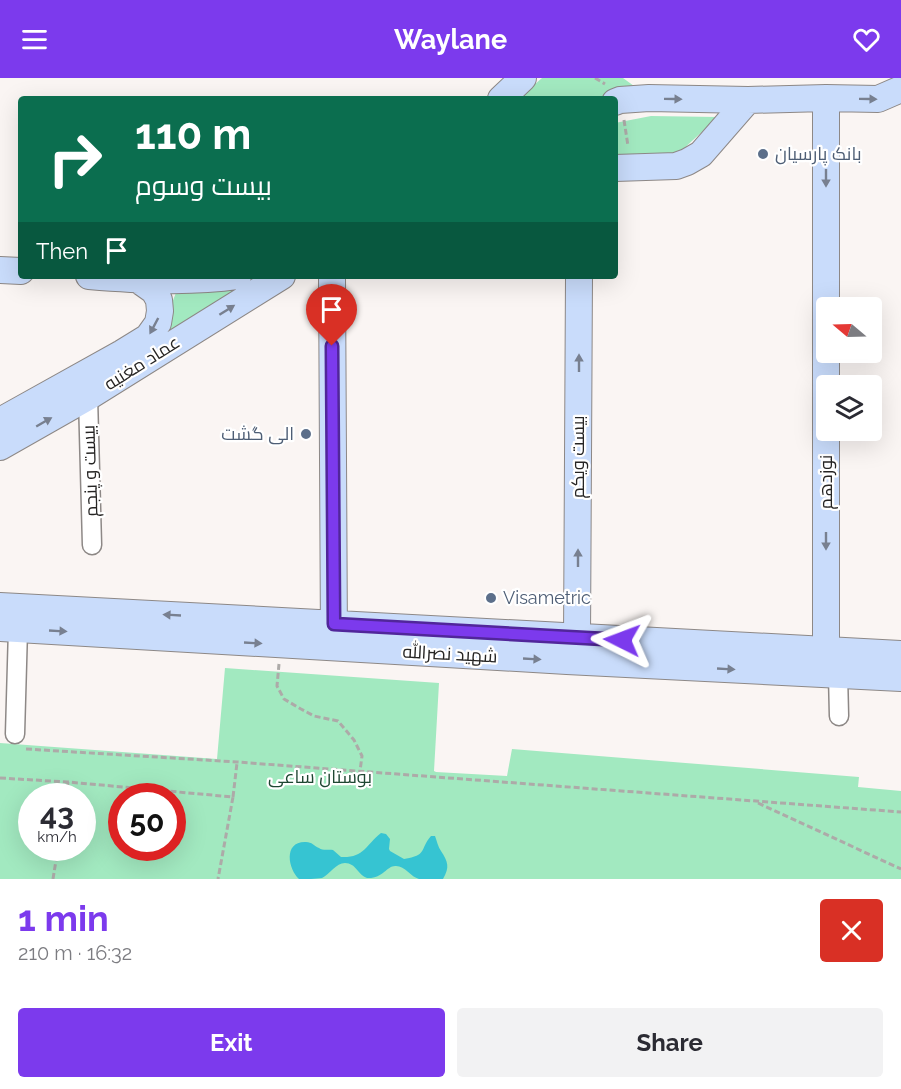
<!DOCTYPE html>
<meta charset="utf-8">
<style>
:root{--surface:#fff;--page:#f2f2f3;--text:#2b2b33;--muted:#7c7c81;--accent:#7c3aed}
body{margin:0;font-family:Raleway,Cairo,sans-serif;background:var(--page);color:var(--text);height:100vh;display:flex;flex-direction:column;font-size:22px;white-space:nowrap}
*{box-sizing:border-box;margin:0}
p{font-size:20px;color:var(--muted)}
.icon{flex:none;width:33px;height:33px;fill:none;stroke:currentColor;stroke-width:2;stroke-linecap:round;stroke-linejoin:round}
.map{position:relative;height:801px;overflow:hidden}
.panel{display:flex;flex-direction:column;background:var(--surface);flex:1}
.panel>*{flex:none}
.guide{position:absolute;left:18px;top:18px;width:600px;height:183px;border-radius:6px;box-shadow:0 6px 24px #0002;background:#0b6e4f;color:#fff;overflow:hidden}
.needle{width:39px;rotate:289deg}
.buttons{position:absolute;left:816px;top:219px;display:grid;gap:12px}
.buttons a{display:grid;place-items:center;width:66px;height:66px;border-radius:6px;background:var(--surface);box-shadow:0 6px 24px #0002;font-size:30px}
.speed{position:absolute;left:18px;top:705px;display:flex;gap:12px;font-size:30px;font-weight:700;text-align:center}
.speed>*{display:grid;place-content:center;width:78px;height:78px;border-radius:50%;background:var(--surface);box-shadow:0 6px 24px #0002;line-height:1}
.speed small{font-size:15px;font-weight:400}
.speed .limit{border:9px solid #d22;background:#fff;color:#111}
.pin{position:absolute;display:grid;place-items:center;width:51px;height:51px;color:#fff;margin:-62px -26px;border-radius:50% 50% 50% 0;rotate:-45deg;box-shadow:0 0 6px #0007}
.pin .icon{rotate:45deg}
.me{position:absolute;width:66px;margin:-33px;rotate:273deg;stroke-linejoin:round;filter:drop-shadow(0 0 4px #0008)}
.turn{display:flex;align-items:center;gap:21px;height:126px;padding:0 18px;font-size:27px}
.turn .icon{width:78px;height:78px;stroke-width:2.5}
.turn b{display:block;font-size:42px;line-height:51px}
.then{display:flex;align-items:center;height:57px;padding:0 18px;background:#0003;gap:12px;font-size:22px}
.round{display:grid;place-items:center;flex:none;width:63px;height:63px;border-radius:6px;background:var(--page)}
.head{display:flex;align-items:center;justify-content:space-between;height:102px;padding:0 18px}
h1{font-size:36px;font-weight:700;line-height:45px;color:var(--accent)}
.cta{display:flex;gap:12px;margin-top:auto;padding:12px 18px}
.cta a{flex:1;height:69px;border-radius:6px;background:var(--accent);color:#fff;font-size:24px;font-weight:700;line-height:69px;text-align:center}
.cta a+a{background:var(--page);color:var(--text)}
header{display:flex;justify-content:space-between;align-items:center;height:78px;padding:0 18px;background:var(--accent);color:#fff;font-size:27px;font-weight:700}
.map>svg:first-child{display:block}
.green{fill:#a2e9c0;fill-rule:evenodd}
.water{fill:#36c4d2}
.lines{fill:none;stroke-linecap:round;stroke-linejoin:round}
.street-casing{stroke:#8d8886;stroke-width:21}
.secondary-casing{stroke:#8d8886;stroke-width:28}
.path{stroke:#adaaa8;stroke-width:3;stroke-dasharray:6 3;stroke-linecap:butt}
.street{stroke:#fff;stroke-width:18}
.secondary{stroke:#c9dcfb;stroke-width:26}
.oneway{fill:#788090}
.route-casing{stroke:#51269a;stroke-width:15}
.route{stroke:#7c3aed;stroke-width:10}
.service-dot{fill:#5c6f8a;stroke:#fff;stroke-width:2}
.labels{text-anchor:middle;stroke-width:4.5;stroke-linejoin:round;paint-order:stroke}
.service-label{font-size:18px;fill:#4e5e75;stroke:#fff;text-anchor:start}
.street-label{font-size:18px;fill:#262524;stroke:#fff}
.park-label{font-size:18px;fill:#1e4732;stroke:#fff}
</style>
<header><svg class="icon" aria-label="menu" viewBox="0 0 24 24"><path d="M4 6h16M4 12h16M4 18h16"/></svg>Waylane<svg class="icon" aria-label="heart" viewBox="0 0 24 24"><path d="M12 20l-8-8c-3-5 5-10 8-4 3-6 11-1 8 4z"/></svg></header>
<div class="map">
<svg width="901" height="801" viewBox="0 0 901 801">
<rect width="100%" height="100%" fill="#faf5f3"/>
<path class="green" d="M542,0h81l11,8 -41,13h-75z
M651,38l67,1 -38,35 -18,8 -47,-4v-33z
M227,208l6,7 -73,47 7,-24 10,-26z
M225,590l214,15 -5,88 2,1 71,4 5,-27 347,28 -1,10 43,4v88h-901v-136l217,16zM32,718h50v52h-50zM122,718h50v52h-50z"/>
<path class="water" d="M381,755l5,1 4,5 -1,10 1,2 14,8c24,-4 15,-9 27,-23h4c2,5 3,11 6,15 7,11 9,16 2,28 -8,0 -17,0 -24,0 -8,-2 -14,-13 -23,-13 -9,-1 -13,13 -29,12 -9,-3 -11,-15 -22,-15 -9,0 -15,11 -23,15 -6,1 -16,1 -23,1 -11,-10 -16,-38 7,-37 6,0 8,4 13,6 4,3 10,1 14,2l8,7c23,1 24,-11 40,-24z"/>
<g class="lines">
<defs>
<path id="street" d="M88,319l4,148
M838,596l1,42
M15,656l3,-105"/>
<path id="secondary" d="M501,21l22,-21
M615,24l5,-2 29,-2 99,2 78,-2 52,1 23,-10
M615,90l61,-2 11,-4 14,-8 47,-54
M0,192l21,1
M89,198c50,4 100,7 149,0
M332,198l2,365
M0,343l122,-68 26,-16 10,-14 2,-12 -1,-11 -5,-9 -17,-12
M0,369l88,-50 194,-121
M0,528l901,48
M0,550l567,33 334,17
M577,560l2,-362
M826,572v-552"/>
</defs>
<use href="#street" class="street-casing"/>
<use href="#secondary" class="secondary-casing"/>
<path class="path" d="M595,0l10,6
M624,42l4,26
M279,586l-2,22 7,13 17,10 13,7 24,5 16,19 8,16 -2,15
M26,671l211,13 664,50
M0,700l68,4 165,15 -15,82
M66,718l2,-14
M233,719l4,-34
M758,725l143,66
M53,801l5,-31"/>
<use href="#street" class="street"/>
<use href="#secondary" class="secondary"/>
</g>
<defs><path id="oneway-solid" d="M-6-.8H1V-3.2L6.5 0L1 3.2V.8H-6Z" transform="scale(1.5)"/></defs>
<g class="oneway">
<use href="#oneway-solid" transform="translate(673 21) rotate(1)"/>
<use href="#oneway-solid" transform="translate(868 21) rotate(1)"/>
<use href="#oneway-solid" transform="translate(826 100) rotate(90)"/>
<use href="#oneway-solid" transform="translate(227 232) rotate(-32)"/>
<use href="#oneway-solid" transform="translate(154 248) rotate(118)"/>
<use href="#oneway-solid" transform="translate(579 285) rotate(-90)"/>
<use href="#oneway-solid" transform="translate(44 344) rotate(-30)"/>
<use href="#oneway-solid" transform="translate(826 463) rotate(90)"/>
<use href="#oneway-solid" transform="translate(578 480) rotate(-90)"/>
<use href="#oneway-solid" transform="translate(172 537) rotate(-177)"/>
<use href="#oneway-solid" transform="translate(58 553) rotate(3)"/>
<use href="#oneway-solid" transform="translate(253 565) rotate(3)"/>
<use href="#oneway-solid" transform="translate(532 581) rotate(3)"/>
<use href="#oneway-solid" transform="translate(726 591) rotate(3)"/>
</g>
<g class="lines">
<defs>
<path id="route" d="M332,268l2,278 288,16"/>
</defs>
<use href="#route" class="route-casing"/>
<use href="#route" class="route"/>
</g>
<g class="service-dot">
<circle cx="763" cy="76" r="6"/>
<circle cx="306" cy="356" r="6"/>
<circle cx="491" cy="520" r="6"/>
</g>
<g class="labels">
<g class="service-label">
<text x="775" y="82">بانک پارسیان</text>
<text x="294" y="362" text-anchor="end">الی گشت</text>
<text x="503" y="526">Visametric</text>
</g>
<g class="street-label">
<text transform="translate(142 285) rotate(-32)" y="6">عماد مغنیه</text>
<text transform="translate(578 379) rotate(-90)" y="6">بیست ویکم</text>
<text transform="translate(90 393) rotate(-92)" y="6">بیست و پنجم</text>
<text transform="translate(826 404) rotate(-90)" y="6">نوزدهم</text>
<text transform="translate(450 576) rotate(3)" y="6">شهید نصرالله</text>
</g>
<g class="park-label">
<text x="320" y="705">بوستان ساعی</text>
</g>
</g>
</svg>
<div class="buttons">
<a><svg class="needle" viewBox="-14 -14 28 28"><path d="M0-13l5 13h-10z" fill="#e53935"/><path d="M0 13l5-13h-10z" fill="#7c7c81"/></svg></a>
<a><svg class="icon" aria-label="layers" viewBox="0 0 24 24"><path d="M12 4l9 5-9 5-9-5zM3 14l9 5 9-5"/></svg></a>
</div>
<div class="speed"><div>43<small>km/h</small></div><div class="limit">50</div></div>
<div class="pin" style="left:332px;top:268px;background:#d93025"><svg class="icon" aria-label="arrive" viewBox="0 0 24 24"><path d="M6 21V4h12l-3 4 3 4H6"/></svg></div>
<svg class="me" style="left:622px;top:562px" viewBox="-20 -20 40 40"><path d="M0-17L14 15 0 8-14 15z" fill="#7c3aed" stroke="#fff" stroke-width="4"/></svg>
<div class="guide">
<div class="turn"><svg class="icon" aria-label="right" viewBox="0 0 24 24"><path d="M7 20v-9h11M14 6l5 5-5 5"/></svg><div><b>110 m</b>بیست وسوم</div></div>
<div class="then">Then<svg class="icon" aria-label="arrive" viewBox="0 0 24 24"><path d="M6 21V4h12l-3 4 3 4H6"/></svg></div>
</div>
</div>
<section class="panel">
<div class="head"><div><h1>1 min</h1><p>210 m · 16:32</p></div><a class="round" style="background:#d93025;color:#fff"><svg class="icon" aria-label="close" viewBox="0 0 24 24"><path d="M6 6l12 12M18 6L6 18"/></svg></a></div>
<div class="cta"><a>Exit</a><a>Share</a></div>
</section>
